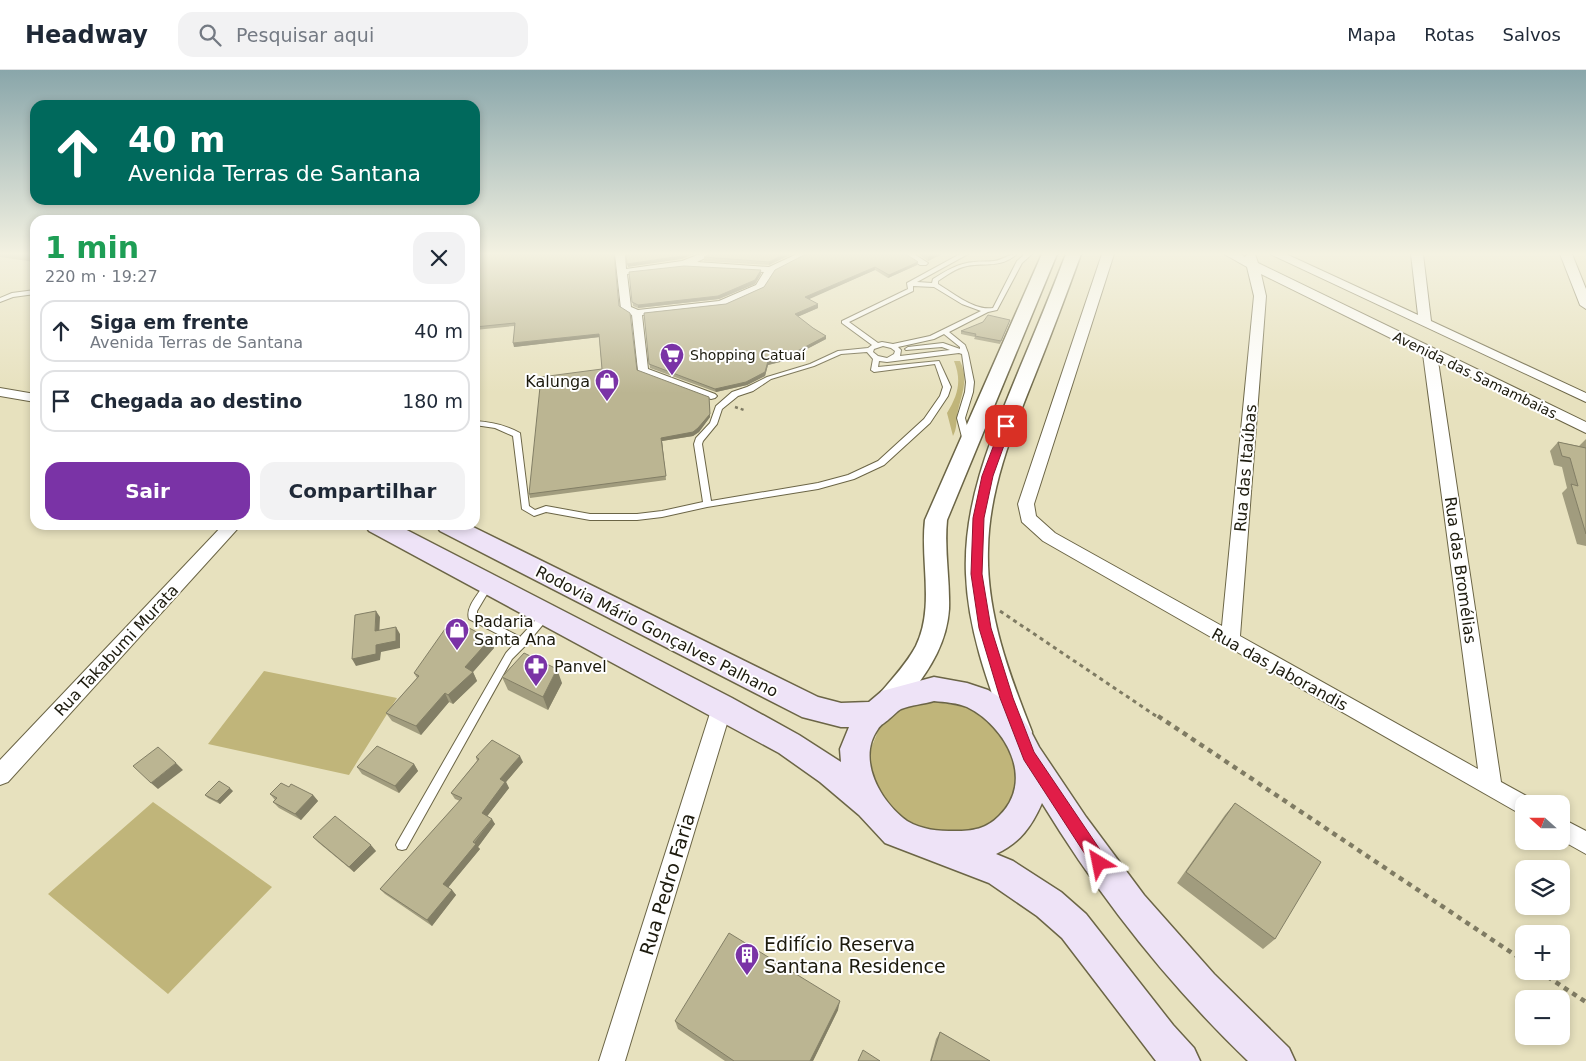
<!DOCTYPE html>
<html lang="pt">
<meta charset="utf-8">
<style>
:root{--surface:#fff;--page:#f2f2f3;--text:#1f2937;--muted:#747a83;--line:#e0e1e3;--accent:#7a33a6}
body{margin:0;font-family:"DejaVu Sans",sans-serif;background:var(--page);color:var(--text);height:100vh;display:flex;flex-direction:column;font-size:19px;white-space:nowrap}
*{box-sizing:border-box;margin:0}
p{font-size:16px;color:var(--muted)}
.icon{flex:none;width:28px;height:28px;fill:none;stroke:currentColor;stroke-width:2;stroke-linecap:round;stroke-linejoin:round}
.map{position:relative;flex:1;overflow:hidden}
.sheet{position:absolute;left:30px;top:145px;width:450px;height:315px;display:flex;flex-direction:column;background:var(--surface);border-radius:15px;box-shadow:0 2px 8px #0003}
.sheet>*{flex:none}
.guide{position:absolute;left:30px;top:30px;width:450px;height:105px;border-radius:15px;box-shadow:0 2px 8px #0003;background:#00695c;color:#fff;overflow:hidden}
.needle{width:32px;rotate:291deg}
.controls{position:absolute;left:1515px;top:725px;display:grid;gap:10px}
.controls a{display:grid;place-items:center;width:55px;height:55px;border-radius:10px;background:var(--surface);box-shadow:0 2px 8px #0003;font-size:25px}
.pin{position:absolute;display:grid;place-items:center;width:42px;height:42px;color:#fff;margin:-21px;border-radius:10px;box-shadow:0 2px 8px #0006}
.me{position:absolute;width:55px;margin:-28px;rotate:325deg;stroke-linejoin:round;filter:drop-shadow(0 0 4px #0008)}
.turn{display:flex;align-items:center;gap:18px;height:105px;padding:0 15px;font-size:22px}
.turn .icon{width:65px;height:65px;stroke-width:2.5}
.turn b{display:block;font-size:35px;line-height:42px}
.round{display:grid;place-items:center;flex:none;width:52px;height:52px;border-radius:15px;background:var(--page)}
.summary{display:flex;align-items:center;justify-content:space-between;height:85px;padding:0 15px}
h1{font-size:30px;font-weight:800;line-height:38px;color:#1e9e55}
.action{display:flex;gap:10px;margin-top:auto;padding:10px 15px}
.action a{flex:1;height:58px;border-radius:15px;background:var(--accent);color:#fff;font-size:20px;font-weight:800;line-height:58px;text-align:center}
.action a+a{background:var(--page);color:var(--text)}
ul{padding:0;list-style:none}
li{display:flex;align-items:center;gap:15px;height:62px;margin:0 10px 8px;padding:0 5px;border:2px solid var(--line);border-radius:15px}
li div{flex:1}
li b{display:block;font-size:19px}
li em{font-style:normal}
header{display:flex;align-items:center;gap:30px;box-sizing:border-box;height:70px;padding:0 25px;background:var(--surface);border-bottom:1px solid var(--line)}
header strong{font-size:24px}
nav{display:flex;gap:28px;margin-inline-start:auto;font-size:18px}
.search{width:350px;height:45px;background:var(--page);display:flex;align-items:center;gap:12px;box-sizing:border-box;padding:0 18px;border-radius:15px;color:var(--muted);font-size:19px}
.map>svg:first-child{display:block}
.green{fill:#c0b57a}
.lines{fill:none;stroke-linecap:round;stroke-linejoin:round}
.service-casing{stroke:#6b6546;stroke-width:2}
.pedestrian-casing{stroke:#6b6546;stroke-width:2}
.minor-casing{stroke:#6b6546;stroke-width:2}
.tertiary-casing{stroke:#6b6546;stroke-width:3}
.secondary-casing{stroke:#6b6546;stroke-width:3}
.path-far2{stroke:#7f7b63;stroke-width:2.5;stroke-dasharray:3 3;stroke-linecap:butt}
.path-far1{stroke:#7f7b63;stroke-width:3;stroke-dasharray:4 4;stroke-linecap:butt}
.path{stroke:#7f7b63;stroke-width:4.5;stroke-dasharray:5 5;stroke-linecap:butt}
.service{fill:#fff;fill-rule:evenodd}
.pedestrian{fill:#fff;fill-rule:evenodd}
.minor{fill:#fff;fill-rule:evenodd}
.tertiary{fill:#fff;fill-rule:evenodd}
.secondary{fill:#eee3f7;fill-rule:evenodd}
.wall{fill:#a19c7e}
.shaded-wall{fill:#837f66}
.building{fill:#bbb592;stroke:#837f66}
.route{fill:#e11d48;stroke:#92132f}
.labels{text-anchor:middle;stroke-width:4;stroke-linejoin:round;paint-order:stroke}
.far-poi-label{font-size:14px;fill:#1c1a0d;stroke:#fff;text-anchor:start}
.far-street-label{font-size:14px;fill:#1c1a0d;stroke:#fff}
.poi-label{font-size:16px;fill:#1c1a0d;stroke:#fff;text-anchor:start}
.street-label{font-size:16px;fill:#1c1a0d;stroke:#fff}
.near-street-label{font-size:19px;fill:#1c1a0d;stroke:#fff}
.near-poi-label{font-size:19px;fill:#1c1a0d;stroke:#fff;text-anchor:start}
</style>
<header>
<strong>Headway</strong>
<div class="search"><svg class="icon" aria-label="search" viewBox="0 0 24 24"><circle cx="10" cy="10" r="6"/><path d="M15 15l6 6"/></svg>Pesquisar aqui</div>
<nav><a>Mapa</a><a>Rotas</a><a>Salvos</a></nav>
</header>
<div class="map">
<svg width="1586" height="991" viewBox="0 0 1586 991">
<rect width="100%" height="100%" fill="#e7e1be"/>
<path class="green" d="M954,291h6c10,20 0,35 -3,55 -1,8 0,12 -4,20l-6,-23c11,-18 15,-32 7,-52z
M264,601l133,27 -48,77 -141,-31z
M937,632l29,5 24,14 18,20 11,37 -7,25 -17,20 -26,12 -46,-3 -28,-16 -24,-37 -2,-26 10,-24 19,-18 12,-5z
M153,732l119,85 -104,107 -120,-100z"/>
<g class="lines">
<defs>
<path id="service" d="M960,184h8l-51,28 15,1 1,-4c13,-8 25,-16 41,-17 6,-1 13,0 20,-1 9,-1 14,-7 23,-7 -18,15 -30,8 -50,12 -11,2 -20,9 -29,15v3c15,9 36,27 55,24l24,-47 8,-7h7l-10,9 -25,47 -9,2 -39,20 16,13 3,8 6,29 -1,10 -8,26 6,23 -1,2h-3l-4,-2 -6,-23 8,-26 1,-10 -4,-28 -3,-1 -72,9 -8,-1 -1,6 61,-6 12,26 -3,9 -18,27 -46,42 -30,14 -36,10 -111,18 -45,10 -25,3h-47l-44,-8 -12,4 -12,-7 -9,-73 -18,-8 -20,-3v-4c16,1 31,4 45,12l9,73 6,4 11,-4 44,8h47l25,-3 41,-9 -9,-58 2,-6 14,-15 6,-17 16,-14 15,-5 20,-10 43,-13 28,-13 30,-3 4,-3 -30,-22v-2l66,-32 -1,-6zM913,216l21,1 28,17 19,7 -51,25 -37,8 -11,-2 -4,1 -29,-21 64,-31zM944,264l16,13v2l-17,-6 -35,4 -3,2 1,1 36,-3 8,3 -50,6 1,-6 -3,-3 36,-8zM883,276l8,2 4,3 -1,3 -7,4 -9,-2 -5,-4 1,-3zM867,282l6,7 -2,11 3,2 61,-8 8,23 -3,9 -16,23 -46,42 -30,14 -30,8 -107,18 -9,-57 1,-3 14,-17 5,-15 16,-13 15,-5 18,-12 43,-13 27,-12z
M35,220v4l-22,3 -13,5v-4l12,-5z
M489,511l3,1 1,2 -16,27v3l43,23 23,-25h6l2,3 -26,31 -13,13 -106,190 -4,1 -4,-1 -2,-4 2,-4 108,-188 9,-10 -46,-24c-4,-12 11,-27 17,-37z"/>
<path id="pedestrian" d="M615,184h10l1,15 56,-8 18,-7h13l-16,8 72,5 28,-13h12l-35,18 -11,17 -38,17 -83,9 6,54 67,25 2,2 -2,2 -4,1 -72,-26 -1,-2 -6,-56 -11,-6zM684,197l80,5 -8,13 -37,16 -81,9 -7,-3 -4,-33z
M903,184h11l14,9 -2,2h-6z"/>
<path id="minor" d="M1102,184h12l-80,250 2,12 19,17 167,93 32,-330 -7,-29 -23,-13h16l5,3 2,-3h8l3,9 328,159v11l-148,-72 63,421 31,17 2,5h-10v12l-481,-275 -21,-19 -4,-18zM1261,204l162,80 55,415 -238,-133 26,-340z
M1270,184h16l132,61 -7,-61h12l8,67 155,72v9z
M1560,184h12l14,35v20l-6,-4z
M0,318l35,6v8l-35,-6z
M223,455h18l-233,257 -8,3v-25z
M722,628l7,3 3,6 -107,354h-26l113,-354 3,-6z
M1561,748l25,13v23l-25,-14z"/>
<path id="tertiary" d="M1042,184h15l-110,266c-3,30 3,59 2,89 -2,32 -18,59 -38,84 -9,11 -14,20 -30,15l-4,-8 4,-8c12,-14 26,-29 35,-46 19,-39 4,-85 9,-126z
M1066,184h15c-15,41 -30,81 -46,121 -22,55 -46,113 -47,174 -2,64 21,125 44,183l-4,8 -9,4 -9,-4 -4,-8c-19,-51 -38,-103 -40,-158 -3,-72 26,-138 53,-204 16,-38 32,-77 47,-116z"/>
<path id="secondary" d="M365,455h32l335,173 67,37 42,27 -1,-13 9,-22h-8l-39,-10 -362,-186 -4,-6h33l349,172 23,6 28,-1 13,-11 52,-14 33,6 21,7 16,10 13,12 11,14 11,21 47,70 58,78 70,79 75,74 6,13h-47c-80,-77 -148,-163 -206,-258 -10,23 -22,40 -46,51l17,7 48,31 25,22 87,111 21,23 6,13h-44l-94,-123 -25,-22 -48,-33 -104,-40 -26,-28 -39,-33 -41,-29 -410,-222zM934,631c11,1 24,2 33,6 39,19 69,74 32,109 -13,13 -26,15 -44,15 -17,0 -33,-1 -48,-10 -26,-19 -51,-61 -29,-92 2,-4 8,-7 11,-10 4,-3 8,-8 12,-10 10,-4 23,-5 33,-8z"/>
</defs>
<use href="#service" class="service-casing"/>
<use href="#pedestrian" class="pedestrian-casing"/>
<use href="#minor" class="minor-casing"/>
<use href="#tertiary" class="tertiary-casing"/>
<use href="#secondary" class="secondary-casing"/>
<path class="path-far2" d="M735,337l9,3"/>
<path class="path-far1" d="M1000,541l159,107"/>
<path class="path" d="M1158,646l366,245
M1539,901l47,31"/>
<use href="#service" class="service"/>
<use href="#pedestrian" class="pedestrian"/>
<use href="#minor" class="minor"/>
<use href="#tertiary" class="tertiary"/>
<use href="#secondary" class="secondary"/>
</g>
<path class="wall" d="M0,184h35v8l-35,-5z
M475,184l144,52 18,64 73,47 -11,15 -6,4 -31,5 4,39 -136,18 -1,-4 73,-125 -3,-32 -85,10v-21l-39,4z
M792,184l-23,11 -65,-4v-4z
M806,184l112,8 -1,3 -29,13 -13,-8 -67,29 10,9 -21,9 16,11 13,8v3l-42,22 -16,4 -3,11 -18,9 -31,7 -66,-24 -6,-55 82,-9 38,-17z
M918,184h24l-14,7z
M629,202l132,2 -6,10 -36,15 -81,9 -5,-2z
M1009,253l-9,21 -26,-5 1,-2 -14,-3v-3z
M1586,369v107l-9,-2 -15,-51 5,-5 -5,-21 -8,-2 -4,-14 8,-9 21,4z
M490,569l4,9 -21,24 4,9 -24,23 -4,-2 -28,33 -29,-14 -6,-8 31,-35 -3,-5z
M502,607l60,6 -14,27 -40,-20z
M476,687l47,5 -17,20 3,6 -22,28 8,8 -17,23 2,2 -32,38 4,3 4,5 -24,31 -47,-32 -5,-5 80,-88 -5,-2 -4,-6 26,-32z
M414,694l4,7 -19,22 -37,-19 -5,-7z
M289,717l24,8 5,6 -17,19 -22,-12 -6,-6 2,-2 -5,-6z
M233,721l-13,13 -12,-6 -3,-3z
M1235,733l40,136 -12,10 -86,-66 48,-68z
M313,767l63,14 -22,21 -35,-29z
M838,940l-25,51h-88l-47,-32 -3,-8z
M940,962l50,29h-60l6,-22z"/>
<path class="shaded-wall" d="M685,184h9l-12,5 -54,8 -1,-3z
M785,184h7l-23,11v-3z
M935,184h7l-14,7v-4z
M918,192l-1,3 -29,13 1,-3z
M875,197v3l-70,31v-4z
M761,200v4l-6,10 -36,15 -81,9v-3z
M818,234v4l-23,10v-4z
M599,264l1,3 -86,10 -1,-4z
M826,266v3l-42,22 -16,4 -3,11 -18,9 -31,7 -1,-3 53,-28z
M709,327l1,20 -11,15 -6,4 -31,5 4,39 -5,-42z
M376,541l4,6 -1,21 -4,-7z
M396,557l4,7v14l-19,4 -1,8 -24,6 -4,-7 24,-14z
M490,569l4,9 -21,24 4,9 -24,23 -5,-9 17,-28z
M557,599l5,14 -14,27 -5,-13z
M445,623l4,9 -28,33 -5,-9z
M520,686l3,6 -17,20 3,6 -24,31 -3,-6 18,-34z
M176,693l7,7 -25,19 -7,-6z
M414,694l4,7 -19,22 -4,-7z
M230,718l3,3 -13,13 -3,-3z
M313,725l5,6 -17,19 -6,-6z
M492,749l3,5 -17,23 2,2 -33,40 -4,-5z
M371,775l5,6 -22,21 -5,-5z
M452,820l4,5 -24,31 -5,-6z
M840,931l-2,9 -25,51h-3z"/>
<path class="building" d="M475,184h139l5,52 11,7 7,57 72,27 1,17 -12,14 -5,4 -32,6 5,38 -137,18 12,-117 61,-8 -3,-35 -86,9 2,-20 -40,4z
M626,184h59l-4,2 -54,8z
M710,184h75l-16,8 -65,-5z
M806,184h100l12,8 -29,13 -14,-8 -70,30 13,7 -23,10 18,14 13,8 -42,22 -16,3 -3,11 -19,10 -31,7 -66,-25 -5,-51 82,-9 38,-17 11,-17z
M924,184h11l-7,3z
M684,196l77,4 -6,10 -37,16 -80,9 -6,-3 -3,-30z
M988,245l22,5 -9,21 -26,-5 1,-2 -15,-3 22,-9z
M1558,372l28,6v86l-15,-50 7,2 -8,-28 -8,-2z
M376,541l-1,20 21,-4v14l-20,4v9l-24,5 3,-44z
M452,549l38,20 -25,28 8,5 -25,23 -3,-2 -29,33 -30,-13 33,-37 -5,-3z
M524,583l33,16 -14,28 -41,-20z
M492,670l28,16 -20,23 5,3 -23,31 10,6 -19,23 3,2 -33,40 9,6 -25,30 -47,-31 82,-91 -11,-5 28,-34 -3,-2z
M377,676l37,18 -19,22 -38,-19z
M158,677l18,16 -25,20 -18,-17z
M219,711l11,7 -13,13 -12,-6z
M281,713l8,4 2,-3 22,11 -18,19 -22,-12 4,-4 -7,-4z
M1235,733l86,59 -46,77 -89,-67z
M335,746l36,29 -22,22 -36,-30z
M729,863l111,68 -30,60h-76l-59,-40z
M940,962l50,29h-59z
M863,980l17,11h-22z"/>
<linearGradient id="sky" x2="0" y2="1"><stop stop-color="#89a6aa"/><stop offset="0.57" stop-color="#f4f2e2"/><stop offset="1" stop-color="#f4f2e2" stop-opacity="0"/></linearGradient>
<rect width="1586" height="323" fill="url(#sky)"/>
<path class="route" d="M1006,353l5,3 -18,50 -9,42 -2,56 9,54 22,70 21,54 71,105 2,6 -2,5 -6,2 -5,-2 -70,-108 -24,-62 -21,-70 -8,-54 2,-56 9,-42 19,-50z"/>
<defs>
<symbol id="supermarket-pin" viewBox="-11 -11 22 30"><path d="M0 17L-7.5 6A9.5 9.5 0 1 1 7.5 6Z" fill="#7a33a6" stroke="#fff"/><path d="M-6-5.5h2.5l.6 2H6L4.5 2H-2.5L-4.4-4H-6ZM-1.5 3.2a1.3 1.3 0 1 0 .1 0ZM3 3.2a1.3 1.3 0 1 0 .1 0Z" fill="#fff"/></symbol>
<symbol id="shop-pin" viewBox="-11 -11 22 30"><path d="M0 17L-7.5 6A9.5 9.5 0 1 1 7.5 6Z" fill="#7a33a6" stroke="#fff"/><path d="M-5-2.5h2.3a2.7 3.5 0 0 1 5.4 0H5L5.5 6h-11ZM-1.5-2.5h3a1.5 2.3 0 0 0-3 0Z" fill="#fff"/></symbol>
<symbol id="pharmacy-pin" viewBox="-11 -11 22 30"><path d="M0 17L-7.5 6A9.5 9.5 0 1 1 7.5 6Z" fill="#7a33a6" stroke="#fff"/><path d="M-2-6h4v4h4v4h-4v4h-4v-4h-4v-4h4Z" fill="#fff"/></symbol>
<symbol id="building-pin" viewBox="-11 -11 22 30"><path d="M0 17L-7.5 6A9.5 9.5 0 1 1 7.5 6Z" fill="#7a33a6" stroke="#fff"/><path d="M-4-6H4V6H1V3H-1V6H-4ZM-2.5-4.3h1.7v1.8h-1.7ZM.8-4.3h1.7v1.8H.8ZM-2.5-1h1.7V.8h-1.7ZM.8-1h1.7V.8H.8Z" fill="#fff"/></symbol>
</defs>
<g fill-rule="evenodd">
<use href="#supermarket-pin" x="658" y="271" width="28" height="38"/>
<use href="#shop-pin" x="593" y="297" width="28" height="38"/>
<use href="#shop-pin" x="443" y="546" width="28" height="38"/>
<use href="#pharmacy-pin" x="522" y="582" width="28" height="38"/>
<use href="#building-pin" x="733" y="871" width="28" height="38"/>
</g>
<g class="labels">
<g class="far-poi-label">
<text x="690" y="290">Shopping Catuaí</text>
</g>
<g class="far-street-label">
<text transform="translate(1475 305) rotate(26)" y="5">Avenida das Samambaias</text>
</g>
<g class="poi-label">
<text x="590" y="317" text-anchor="end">Kalunga</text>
<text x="474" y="557">Padaria<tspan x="474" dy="18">Santa Ana</tspan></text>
<text x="554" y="602">Panvel</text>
</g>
<g class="street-label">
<text transform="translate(1245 398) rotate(-85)" y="6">Rua das Itaúbas</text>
<text transform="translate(1461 500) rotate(82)" y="6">Rua das Bromélias</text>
<text transform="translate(657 561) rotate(27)" y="6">Rodovia Mário Gonçalves Palhano</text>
<text transform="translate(116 580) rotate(-47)" y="6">Rua Takabumi Murata</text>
<text transform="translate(1280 599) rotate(29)" y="6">Rua das Jaborandis</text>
</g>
<g class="near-street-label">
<text transform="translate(667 814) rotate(-73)" y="7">Rua Pedro Faria</text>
</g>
<g class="near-poi-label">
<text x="764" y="881">Edifício Reserva<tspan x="764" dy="22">Santana Residence</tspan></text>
</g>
</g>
</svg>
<div class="controls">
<a><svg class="needle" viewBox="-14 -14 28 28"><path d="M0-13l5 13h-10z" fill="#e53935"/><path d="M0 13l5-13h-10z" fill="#747a83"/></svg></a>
<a><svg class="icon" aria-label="layers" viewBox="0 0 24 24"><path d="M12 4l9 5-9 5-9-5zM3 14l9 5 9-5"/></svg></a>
<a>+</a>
<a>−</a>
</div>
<div class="pin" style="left:1006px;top:356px;background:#d93025"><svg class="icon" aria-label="arrive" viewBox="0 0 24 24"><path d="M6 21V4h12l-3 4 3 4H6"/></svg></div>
<svg class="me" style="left:1099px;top:793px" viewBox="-20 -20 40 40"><path d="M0-17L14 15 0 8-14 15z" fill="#e11d48" stroke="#fff" stroke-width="4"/></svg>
<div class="guide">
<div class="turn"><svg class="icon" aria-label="ahead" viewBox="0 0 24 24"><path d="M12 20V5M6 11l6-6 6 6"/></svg><div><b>40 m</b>Avenida Terras de Santana</div></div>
</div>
<section class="sheet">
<div class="summary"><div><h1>1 min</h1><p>220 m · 19:27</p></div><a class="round"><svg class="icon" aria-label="close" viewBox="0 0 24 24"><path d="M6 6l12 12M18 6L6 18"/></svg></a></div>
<ul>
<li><svg class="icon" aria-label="ahead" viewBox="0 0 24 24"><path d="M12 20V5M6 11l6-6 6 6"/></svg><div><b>Siga em frente</b><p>Avenida Terras de Santana</p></div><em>40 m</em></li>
<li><svg class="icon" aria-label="arrive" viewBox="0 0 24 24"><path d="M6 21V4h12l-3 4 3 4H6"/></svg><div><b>Chegada ao destino</b></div><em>180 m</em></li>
</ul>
<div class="action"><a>Sair</a><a>Compartilhar</a></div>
</section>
</div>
